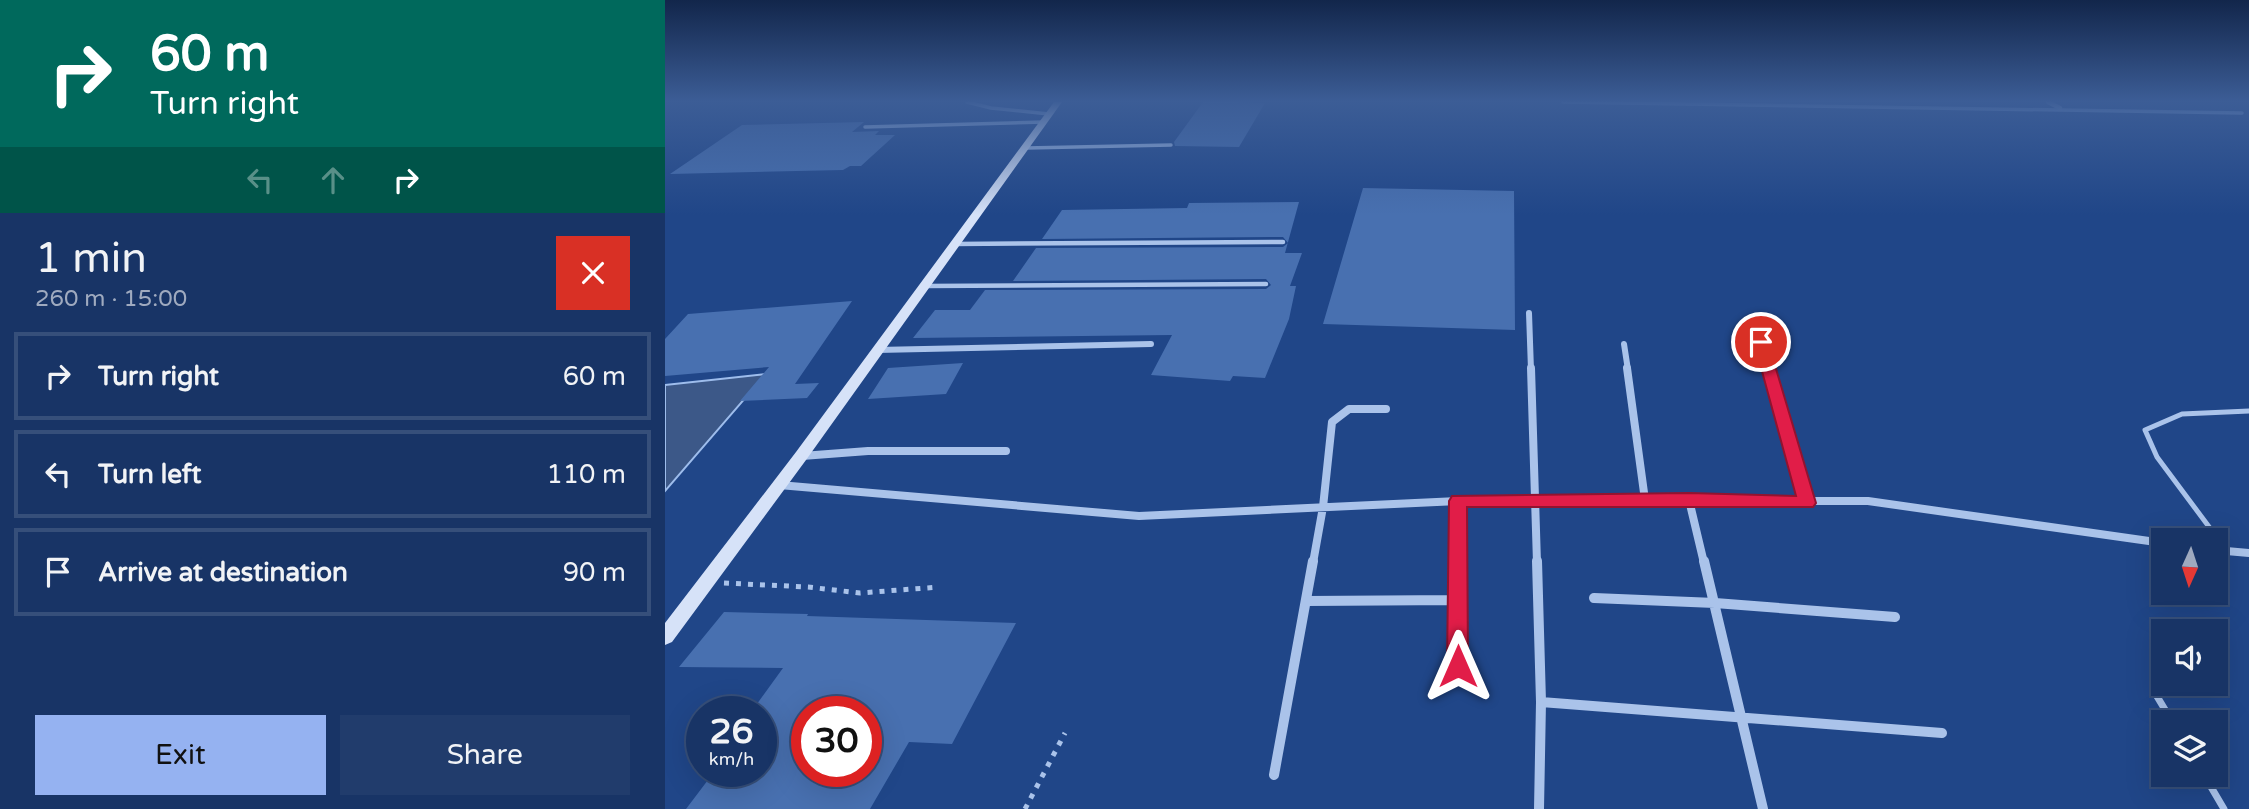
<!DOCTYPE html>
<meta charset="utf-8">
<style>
:root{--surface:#183466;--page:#213c6c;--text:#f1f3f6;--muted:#9faabf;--line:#364f7a;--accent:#95b2f1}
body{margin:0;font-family:"Varela Round",sans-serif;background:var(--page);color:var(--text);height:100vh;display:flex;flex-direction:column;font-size:26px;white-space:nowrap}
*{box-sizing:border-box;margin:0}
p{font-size:23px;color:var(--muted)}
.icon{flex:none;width:38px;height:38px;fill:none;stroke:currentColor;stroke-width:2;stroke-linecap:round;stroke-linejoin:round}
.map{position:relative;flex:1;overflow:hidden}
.drawer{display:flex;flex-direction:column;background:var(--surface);width:665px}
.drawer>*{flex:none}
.hud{background:#00695c;color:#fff;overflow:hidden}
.needle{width:46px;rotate:183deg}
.buttons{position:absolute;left:1486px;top:528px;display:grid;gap:14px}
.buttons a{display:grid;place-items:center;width:77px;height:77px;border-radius:0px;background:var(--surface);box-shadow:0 7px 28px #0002,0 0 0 2px var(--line);font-size:35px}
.speed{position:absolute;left:21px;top:696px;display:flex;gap:14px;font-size:35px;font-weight:700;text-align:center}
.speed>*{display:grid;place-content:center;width:91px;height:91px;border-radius:50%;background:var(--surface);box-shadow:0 7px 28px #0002,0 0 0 2px var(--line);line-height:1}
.speed small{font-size:18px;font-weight:400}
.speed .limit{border:10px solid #d22;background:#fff;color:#111}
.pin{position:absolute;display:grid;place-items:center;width:60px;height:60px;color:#fff;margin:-30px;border:4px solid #fff;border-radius:50%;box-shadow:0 2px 7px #0007}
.me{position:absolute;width:77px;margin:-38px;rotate:0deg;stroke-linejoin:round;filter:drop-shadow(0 0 5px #0008)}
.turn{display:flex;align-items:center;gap:24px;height:147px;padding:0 35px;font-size:32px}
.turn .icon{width:91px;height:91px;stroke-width:2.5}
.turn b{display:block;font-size:49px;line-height:60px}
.lanes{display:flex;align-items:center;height:66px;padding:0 35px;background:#0003;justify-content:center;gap:35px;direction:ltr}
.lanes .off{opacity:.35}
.round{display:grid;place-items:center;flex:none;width:74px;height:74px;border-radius:0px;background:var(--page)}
.head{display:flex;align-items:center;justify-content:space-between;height:119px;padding:0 35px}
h1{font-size:42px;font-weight:600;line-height:52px}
.action{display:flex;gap:14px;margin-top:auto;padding:14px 35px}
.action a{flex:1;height:80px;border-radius:0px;background:var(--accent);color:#111;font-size:28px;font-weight:600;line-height:80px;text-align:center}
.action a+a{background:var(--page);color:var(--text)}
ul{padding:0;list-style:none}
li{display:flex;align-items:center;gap:21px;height:88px;margin:0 14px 10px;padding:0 21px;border:4px solid var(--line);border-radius:0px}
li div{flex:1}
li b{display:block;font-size:26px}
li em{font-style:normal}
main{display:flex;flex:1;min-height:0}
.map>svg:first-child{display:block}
.water{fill:#3c5888;stroke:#9ebdec;stroke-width:2}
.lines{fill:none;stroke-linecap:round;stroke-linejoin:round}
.stream{stroke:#9ebdec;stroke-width:3.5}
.building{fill:#4870b0;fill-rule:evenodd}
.path{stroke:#aac3ea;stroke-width:5;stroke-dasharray:5 7;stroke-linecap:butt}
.lane-far3{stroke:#aac3ea;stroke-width:3.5}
.lane-far2{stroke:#aac3ea;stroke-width:4.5}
.lane-far1{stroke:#aac3ea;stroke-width:5}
.lane{stroke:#aac3ea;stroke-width:7}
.street-far3{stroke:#aac3ea;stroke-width:4.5}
.street-far2{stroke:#aac3ea;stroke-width:6}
.street-far1{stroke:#aac3ea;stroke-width:8}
.street{stroke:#aac3ea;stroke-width:10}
.secondary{fill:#d6e2f8;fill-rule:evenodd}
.route{fill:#e11d48;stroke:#92132f;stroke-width:2}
</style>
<main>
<section class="drawer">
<div class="hud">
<div class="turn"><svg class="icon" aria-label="right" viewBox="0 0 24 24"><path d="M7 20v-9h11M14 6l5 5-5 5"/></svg><div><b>60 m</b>Turn right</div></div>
<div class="lanes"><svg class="icon off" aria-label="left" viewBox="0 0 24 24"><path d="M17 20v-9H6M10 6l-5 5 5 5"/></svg><svg class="icon off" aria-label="ahead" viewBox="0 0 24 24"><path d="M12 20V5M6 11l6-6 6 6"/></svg><svg class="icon" aria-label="right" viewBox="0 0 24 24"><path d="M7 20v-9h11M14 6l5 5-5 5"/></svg></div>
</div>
<div class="head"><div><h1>1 min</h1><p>260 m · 15:00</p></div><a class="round" style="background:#d93025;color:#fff"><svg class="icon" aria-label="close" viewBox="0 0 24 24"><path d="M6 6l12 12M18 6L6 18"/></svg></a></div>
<ul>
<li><svg class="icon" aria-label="right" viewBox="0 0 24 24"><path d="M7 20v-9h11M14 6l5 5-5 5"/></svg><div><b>Turn right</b></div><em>60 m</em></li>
<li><svg class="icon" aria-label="left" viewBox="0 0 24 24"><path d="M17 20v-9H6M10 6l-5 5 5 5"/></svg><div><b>Turn left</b></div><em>110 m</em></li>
<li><svg class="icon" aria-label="arrive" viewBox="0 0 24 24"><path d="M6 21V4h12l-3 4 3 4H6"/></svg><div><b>Arrive at destination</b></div><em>90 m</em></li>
</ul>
<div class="action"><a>Exit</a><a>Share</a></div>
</section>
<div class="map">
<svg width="1584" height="809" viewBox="0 0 1584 809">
<rect width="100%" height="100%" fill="#204688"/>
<path class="water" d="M101,374l-101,117v-106z"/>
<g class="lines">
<path class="stream" d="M898,102l679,11"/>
</g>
<path class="building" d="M538,102h27l35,1 -26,44 -64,-1 -1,-4z
M199,122l-12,10 27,-1 -4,4h20l-34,31h-11l-7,4 -173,4 72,-49z
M698,188l151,3 1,139 -192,-6z
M634,202l-14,51h17l-12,33h6l-7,33 -24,59 -32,-2 -3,5 -79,-6 21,-40 -259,3 22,-28h35l15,-20 281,-1 5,-4 -5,-6 -253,2 23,-33 247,-1 5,-4 -5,-6 -241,2 20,-29 125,-2 2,-5z
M187,301l-57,83 24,-1 -12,15 -67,3 29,-34 -104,9v-37l23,-25z
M298,363l-17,31 -78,5 20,-31z
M59,612l84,2 -1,2 209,7 -64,121 -43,-2 -39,67h-184l28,-37h47v-60h-10l32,-44 -104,-1zM142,712h59v60h-59z"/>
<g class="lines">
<path class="path" d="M59,583l84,4 52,6 79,-6
M360,809l40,-76"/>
<path class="lane-far3" d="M302,102l24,6 58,6
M200,127l179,-5
M361,148l145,-3"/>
<path class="lane-far2" d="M289,244l329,-2
M260,286l341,-2"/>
<path class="lane-far1" d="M1562,551l-70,-94 -12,-27 37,-16 67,-3"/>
<path class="lane" d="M1490,693l18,30
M1539,775l20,34"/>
<path class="street-far3" d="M1383,102l12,6"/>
<path class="street-far2" d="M864,313l2,57
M1096,342l8,28
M959,344l4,26
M212,350l274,-6"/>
<path class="street-far1" d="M866,368l6,195
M962,368l18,132
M1104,368l38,135
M137,456l66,-5h138
M114,485l360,31 319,-15h410l295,42
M1024,500l15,63
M793,501v62
M1550,550l34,3
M648,563l10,-56 9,-85 17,-13h37"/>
<path class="street" d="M793,561v105
M872,561l4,141 -2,107
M1039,561l59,248
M929,598l121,5 180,14
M641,601l151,-1
M876,702l401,31
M609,775l39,-214"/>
<path class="secondary" d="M389,102h8l-256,358 -134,182 -7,3v-22l131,-171z"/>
</g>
<linearGradient id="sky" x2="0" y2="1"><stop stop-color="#12264b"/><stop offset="0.47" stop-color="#3c5d96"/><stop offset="1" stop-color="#3c5d96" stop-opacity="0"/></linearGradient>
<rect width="1584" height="215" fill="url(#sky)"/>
<path class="route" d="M1096,338l7,4 48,161 -3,4h-346l1,159 -3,6 -7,3 -8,-3 -3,-6 2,-165 3,-5 237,-3 107,3 -42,-154z"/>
</svg>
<div class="buttons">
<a><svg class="needle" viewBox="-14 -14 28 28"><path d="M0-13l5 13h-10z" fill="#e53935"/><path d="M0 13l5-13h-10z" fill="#9faabf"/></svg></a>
<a><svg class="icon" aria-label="sound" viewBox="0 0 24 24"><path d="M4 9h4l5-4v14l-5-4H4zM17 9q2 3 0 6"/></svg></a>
<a><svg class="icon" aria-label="layers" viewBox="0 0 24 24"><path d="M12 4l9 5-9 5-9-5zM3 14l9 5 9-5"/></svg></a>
</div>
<div class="speed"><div>26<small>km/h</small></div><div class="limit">30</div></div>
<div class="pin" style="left:1096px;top:342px;background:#d93025"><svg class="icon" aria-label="arrive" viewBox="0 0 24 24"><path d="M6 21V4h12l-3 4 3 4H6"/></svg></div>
<svg class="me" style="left:793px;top:666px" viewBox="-20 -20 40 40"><path d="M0-17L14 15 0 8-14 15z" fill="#e11d48" stroke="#fff" stroke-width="4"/></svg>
</div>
</main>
